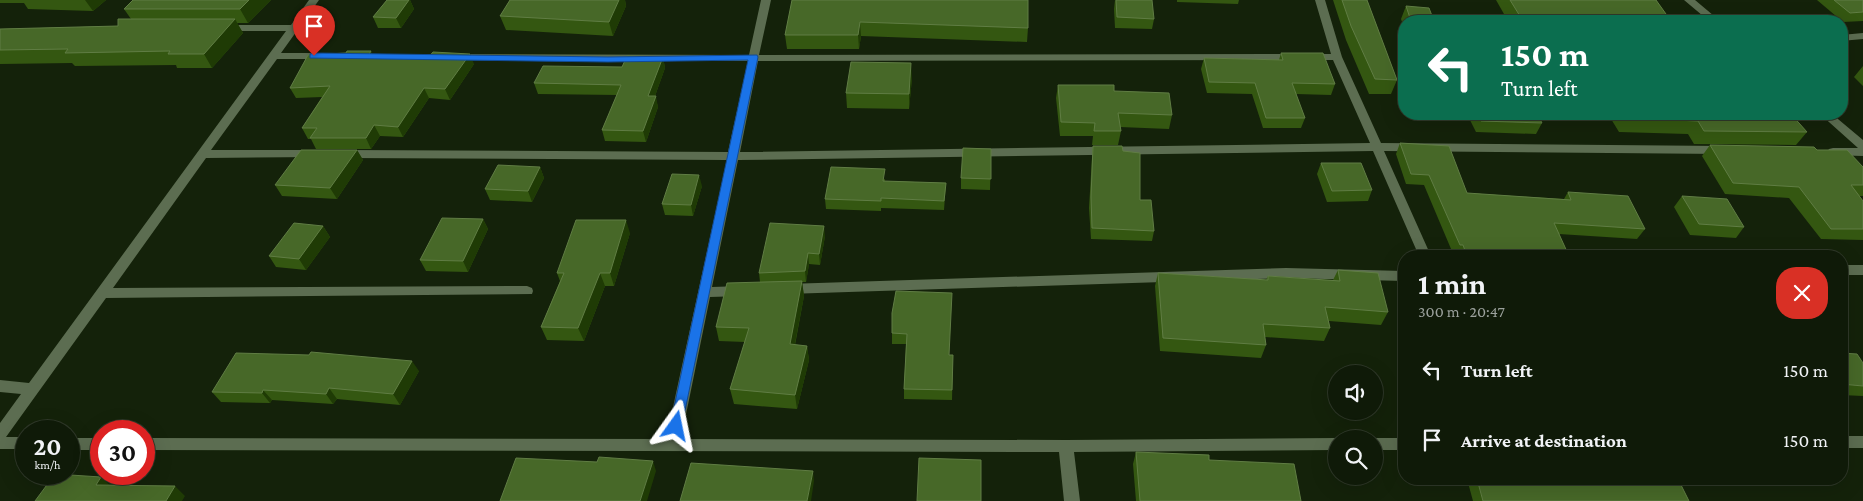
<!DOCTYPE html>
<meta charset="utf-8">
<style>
:root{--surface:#0f1a08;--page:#1d2716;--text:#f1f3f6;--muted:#9ba19c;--line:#2f3829}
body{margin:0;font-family:"Crimson Pro",serif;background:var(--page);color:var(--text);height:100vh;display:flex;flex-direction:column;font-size:19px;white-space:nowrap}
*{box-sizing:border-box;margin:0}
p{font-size:16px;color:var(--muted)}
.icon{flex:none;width:28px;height:28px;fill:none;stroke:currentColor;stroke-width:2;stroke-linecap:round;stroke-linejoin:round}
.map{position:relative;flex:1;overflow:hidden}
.side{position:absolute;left:1398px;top:250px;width:450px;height:235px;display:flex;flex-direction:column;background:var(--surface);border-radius:20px;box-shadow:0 5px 20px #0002,0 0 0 1px var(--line)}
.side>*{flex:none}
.top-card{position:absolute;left:1398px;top:15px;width:450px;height:105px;border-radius:20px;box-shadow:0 5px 20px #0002,0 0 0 1px var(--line);background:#0b6e4f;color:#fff;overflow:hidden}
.fabs{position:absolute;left:1328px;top:365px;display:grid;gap:10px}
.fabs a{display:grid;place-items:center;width:55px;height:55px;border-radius:50%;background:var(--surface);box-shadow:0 5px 20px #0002,0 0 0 1px var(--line);font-size:25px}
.speed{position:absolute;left:15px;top:420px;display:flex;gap:10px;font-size:25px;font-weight:700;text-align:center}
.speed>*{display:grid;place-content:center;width:65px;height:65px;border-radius:50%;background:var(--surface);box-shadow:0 5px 20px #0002,0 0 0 1px var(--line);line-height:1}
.speed small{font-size:12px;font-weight:400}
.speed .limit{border:8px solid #d22;background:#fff;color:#111}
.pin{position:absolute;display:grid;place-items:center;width:42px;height:42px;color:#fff;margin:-51px -21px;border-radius:50% 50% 50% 0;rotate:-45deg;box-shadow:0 0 5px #0007}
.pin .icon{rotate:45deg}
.me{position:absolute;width:55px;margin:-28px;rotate:12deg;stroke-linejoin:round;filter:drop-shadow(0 0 4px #0008)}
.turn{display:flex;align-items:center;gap:18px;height:105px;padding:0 20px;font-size:22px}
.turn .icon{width:65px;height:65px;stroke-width:2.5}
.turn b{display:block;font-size:35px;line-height:42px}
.round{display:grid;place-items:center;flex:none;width:52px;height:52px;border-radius:20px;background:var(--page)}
.head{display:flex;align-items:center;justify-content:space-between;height:85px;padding:0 20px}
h1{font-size:30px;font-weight:700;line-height:38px}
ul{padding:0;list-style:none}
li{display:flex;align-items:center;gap:15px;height:70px;padding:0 20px}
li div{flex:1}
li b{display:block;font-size:19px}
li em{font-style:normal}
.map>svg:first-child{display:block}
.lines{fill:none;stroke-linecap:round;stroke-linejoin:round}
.minor{fill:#5c6d51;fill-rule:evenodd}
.wall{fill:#345711}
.shaded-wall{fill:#1f3b05}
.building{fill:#476828;stroke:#607d44}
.route{fill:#1a73e8;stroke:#114b97}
</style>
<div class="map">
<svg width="1863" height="501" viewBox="0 0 1863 501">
<rect width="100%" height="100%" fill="#14220a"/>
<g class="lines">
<path class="minor" d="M309,0h10l-38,53h43l5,3 -5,3h-47l-66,91h102l6,4 -2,3 -111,1 -93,130 414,-2 5,2 1,3 -1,3 -426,4 -100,139h20v12h-26v-26l21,-29 -21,-2v-12l29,3 257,-352h-62l-5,-3 5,-3h67z
M761,0h10l-12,55 572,-1 -16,-54h10l17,57 39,86 342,3 6,4 -6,4 -339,-3 47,105h-12l-46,-105 -635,9 -26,127 30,-1 5,2 1,3 -1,3 -5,2 -32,1 -29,142 385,1 270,-2 3,1h-3v11l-262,2 6,49h-16l-5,-49 -915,-2v-12l522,1 61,-279 -384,-2 -6,-4 6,-4 385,2 20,-91 -376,-1 -5,-3 5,-3 377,1zM1333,60l37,83 -630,9 18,-91z
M1684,0h11l25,21h-11z
M1863,33v6l-22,2v-6z
M1820,114h12l31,26v16l-34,-1 -2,-3 2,-3 4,-1h25z
M1841,265h22v10h-22z
M1286,268l118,3v10l-118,-3 -499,16 -5,-2 -1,-3 1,-3 5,-2z
M1841,436h22v12h-22z
M69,438h32v12h-32z
M1374,438h30v12h-30v-11h-3z"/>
</g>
<path class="wall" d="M0,0h106l-13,11 -65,-2 -4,-6h-24z
M271,0l-23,23h-11l6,10 -31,35h-35l-1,-3 -101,1 -3,-3 -72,1v-35l118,-3 13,-7 -7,-10z
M387,0h23l4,9 -13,19h-23l-5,-11z
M510,0h115l1,6 -13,30 -107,-6 -6,-14z
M792,0l236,28 -1,14 -166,-6 -2,13h-72l-2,-14z
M1115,0l39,19 -2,10 -37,-1 -1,-19z
M1177,0h62l-1,4 -61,-2z
M1333,0h34l30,80 -6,14h-22l-23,-54z
M1496,0h160l15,21h-163z
M1817,0h46v21l-20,1z
M1406,6l28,15h-30v7l-3,-9z
M1281,53l54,31 -4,11 -35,-1 9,24 -4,10h-38l-11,-34 -45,-1 -6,-24 3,-11 75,2z
M374,57l100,7 -24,36 -21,-2 -26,39 -23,-1 -9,13h-55l-5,-10h-3l-6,-11 20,-31 -26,1 -6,-10z
M663,57l2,11 -10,28 3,11 -12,35 -41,-1 -3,-11 15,-35 -79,-1 -4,-11 88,-16z
M1863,66v20l-9,-9z
M912,78l-3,31 -62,-1 -1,-15z
M1058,85l56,6 58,24 -3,14 -49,-2 1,4 -3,14h-26l1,-9h-33l-4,-38z
M1467,114h70l5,9 -6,11 -60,-2z
M1608,114h183l16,18 -11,13 -102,-1 -6,-10 -69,-2z
M1400,143l67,50 97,6 4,-7 77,37 -8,10 -78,-5 10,22h-115l-30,-71 -18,-1 -10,-30z
M1710,145l107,5 46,17v29h-4l4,5v39l-42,-1 -32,-41 -64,-4 -23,-38z
M1093,146l30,5 17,49 14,31 -2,10 -61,-2 -2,-31 3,-51z
M991,149l-1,41 -29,-1v-11z
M357,150l6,10 -26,39 -55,-3 -7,-11z
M1321,163l51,27 -4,11 -41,1 -10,-28z
M540,167l4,11 -12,24 -42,-2 -5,-11z
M885,179v2l61,2 -2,27 -63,-2v3l-55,-2 -1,-10z
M702,186l-9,30 -28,-1 -3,-11z
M1682,196l62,31 -8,11 -46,-3 -16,-28z
M483,219l5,10 -20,43 -42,-1 -6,-11z
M323,226l7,11 -24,33 -30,-3 -7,-11z
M630,233l-16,53h-9l-21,55 -37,-1 -6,-13 19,-46 -3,-8z
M825,236l-5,29 -11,-1 -3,18h-4l2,14 -9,49 12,1 2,14 -12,49 -63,-5 -4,-15 15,-47 -26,-1 -3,-14 44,-45 -1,-9z
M1338,270l50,42 -7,13 -52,-4 1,7 -6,13 -59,-4 1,8 -5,13 -101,-7 -5,-65 3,-13 108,7 2,-4 65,4z
M892,313l57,42h4l-1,45 -48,-1v-10l2,-45h-14z
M1841,353l22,10v33l-22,-1z
M419,371l-19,34 -63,-6 -4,5 -61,-4 -2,3 -49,-1 -9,-10z
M1136,452l73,8 92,41h-165l-3,-37z
M1467,479h211l11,22h-216z"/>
<path class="shaded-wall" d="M85,0h21l-13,11z
M249,0h22l-23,23 -8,-14z
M409,0h1l4,9 -13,19 -5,-10z
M619,0h6l1,6 -13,30 -4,-14z
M235,19l8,14 -31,35 -8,-14z
M860,22l1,14 -2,13 -1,-14z
M371,51l5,11 -8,-6z
M470,54l4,10 -24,36 -5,-11z
M663,57l2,11 -14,39 -3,-11z
M911,63l1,15 -3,31v-15z
M424,88l5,10 -26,39 -5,-10z
M656,96l2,11 -12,35 -3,-11z
M374,125l6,11 -9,13 -5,-11z
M357,150l6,10 -26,39 -7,-11z
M540,167l4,11 -12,24 -4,-11z
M699,175l3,11 -9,30 -2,-11z
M483,219l5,10 -20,43 -5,-11z
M626,220l4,13 -16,53 -4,-13z
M323,226l7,11 -24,33 -7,-11z
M824,226l1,10 -5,29 -1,-11z
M808,253l1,11 -3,18 -1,-11z
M600,273l5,13 -21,55 -6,-13z
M802,281l2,15 -12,63 -2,-15z
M807,346l2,14 -12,49 -2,-14z
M412,361l7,10 -19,34 -7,-11z
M329,388l8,11 -4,5 -7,-10z
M263,390l9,10 -2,3 -8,-10z
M653,461l3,10 -9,30h-7z
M813,471l1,10 -3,20h-4z
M101,477l11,10 -16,-2z
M175,486l10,10 -3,5h-16z"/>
<path class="building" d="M133,0h116l-9,9h-116z
M387,0h22l-13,18 -23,-1z
M510,0h109l-10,22 -109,-6z
M792,0h236v28l-168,-6 -2,13h-73z
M1116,0h36l2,19 -37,-2z
M1342,0h25l30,80 -22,-1 -24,-53z
M1510,0h146l15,21h-148z
M1834,0h29v12l-13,1z
M1406,6l23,2 5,13h-23z
M118,19h117l-31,35h-36l2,-3 -105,2 3,-4 -68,1v-21l118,-3z
M347,51h24l-3,5 60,2 5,-6 37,2 -25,35 -21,-1 -26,39 -24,-2 -8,13h-56l7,-10h-15l28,-42 -40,2 18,-33 38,-2z
M1281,53h42l12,31 -43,-1 13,35h-39l-11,-35 -46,-1 -5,-24 79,2z
M627,56l36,1 -15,39h8l-13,35 -41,-1 19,-45 -87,-2 9,-17 79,1z
M851,62l60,1 -2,31 -63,-1z
M1058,85h56v6l55,2 3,22 -54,-2 3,18h-27l1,-8 -34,-1z
M1478,114h59l5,9 -61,-2z
M1625,114h166l16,18 -103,-1 -6,-10 -70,-3z
M1400,143l49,3 18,47 104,7 -3,-8 60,4 17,33 -91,-6 15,33h-102l-4,-11h-3l-31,-70 -18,-1z
M1710,145l104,2 3,3h30l16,17v18h-12l12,16v28h-32l-32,-42 -66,-4z
M1093,146h29l1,5 17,2v47h11l3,31 -62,-3 -1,-31z
M963,148l28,1v30l-30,-1z
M301,150h56l-27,38 -55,-3z
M1321,163h40l11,27 -40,1z
M498,165l42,2 -12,24 -43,-2z
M831,167l54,2 -2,12 63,2 -2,18 -63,-3v3l-56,-2z
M672,174l27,1 -8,30 -29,-1z
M1682,196l45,3 17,28 -45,-3z
M442,218l41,1 -20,42 -43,-1z
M576,220h50l-16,53h-10l-22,55 -37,-1 23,-54h-7z
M294,223l29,3 -24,33 -30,-3z
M770,223l54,3 -5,28 -11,-1 -3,18 -46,2z
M1338,270l40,3 10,39 -63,-5 5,21 -67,-4 3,21 -103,-7 -5,-65 110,7v-4l72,5z
M802,281l-12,63 17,2 -12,49 -65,-6 19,-61 -33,-1 11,-44z
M896,291l56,2 -3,62h4l-1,35 -48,-1 3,-55 -15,-1v-20z
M311,352l101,9 -19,33 -64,-6 -3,6 -63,-4 -1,3 -50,-1 24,-39 73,2z
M1841,353l16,1 6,9v23l-22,-2z
M1136,452l73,3v5l85,4 7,37h-161z
M599,457l54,4 -13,40h-140l16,-43 81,4z
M919,458l62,2v41h-64z
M691,463l122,8 -6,30h-127z
M55,474l46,3 -5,8 79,1 -9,15h-131z
M1477,479h201l11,22h-206z"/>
<path class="route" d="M314,53l294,4 149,-2 1,2 -77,373 -5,2 -4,-2 -2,-4 78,-366 -140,2 -298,-4v-4z"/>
</svg>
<div class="fabs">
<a><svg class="icon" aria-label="sound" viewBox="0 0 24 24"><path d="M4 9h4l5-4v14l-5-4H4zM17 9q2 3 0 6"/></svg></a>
<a><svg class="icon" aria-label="search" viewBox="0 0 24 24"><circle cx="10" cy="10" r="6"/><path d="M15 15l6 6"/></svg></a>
</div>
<div class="speed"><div>20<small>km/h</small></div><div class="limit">30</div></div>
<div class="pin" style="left:314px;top:56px;background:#d93025"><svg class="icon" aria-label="arrive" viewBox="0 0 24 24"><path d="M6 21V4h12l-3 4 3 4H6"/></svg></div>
<svg class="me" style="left:676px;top:426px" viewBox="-20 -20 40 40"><path d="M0-17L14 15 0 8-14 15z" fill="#1a73e8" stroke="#fff" stroke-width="4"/></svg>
<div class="top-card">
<div class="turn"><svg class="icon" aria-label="left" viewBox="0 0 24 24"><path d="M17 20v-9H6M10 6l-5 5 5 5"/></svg><div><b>150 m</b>Turn left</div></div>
</div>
<section class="side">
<div class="head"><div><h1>1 min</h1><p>300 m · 20:47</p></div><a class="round" style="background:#d93025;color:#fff"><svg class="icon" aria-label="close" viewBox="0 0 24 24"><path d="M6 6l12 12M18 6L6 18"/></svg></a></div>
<ul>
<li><svg class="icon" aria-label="left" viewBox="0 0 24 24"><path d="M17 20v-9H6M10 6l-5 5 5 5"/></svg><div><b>Turn left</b></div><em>150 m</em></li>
<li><svg class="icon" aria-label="arrive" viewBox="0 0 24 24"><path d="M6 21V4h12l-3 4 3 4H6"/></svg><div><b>Arrive at destination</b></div><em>150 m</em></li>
</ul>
</section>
</div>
